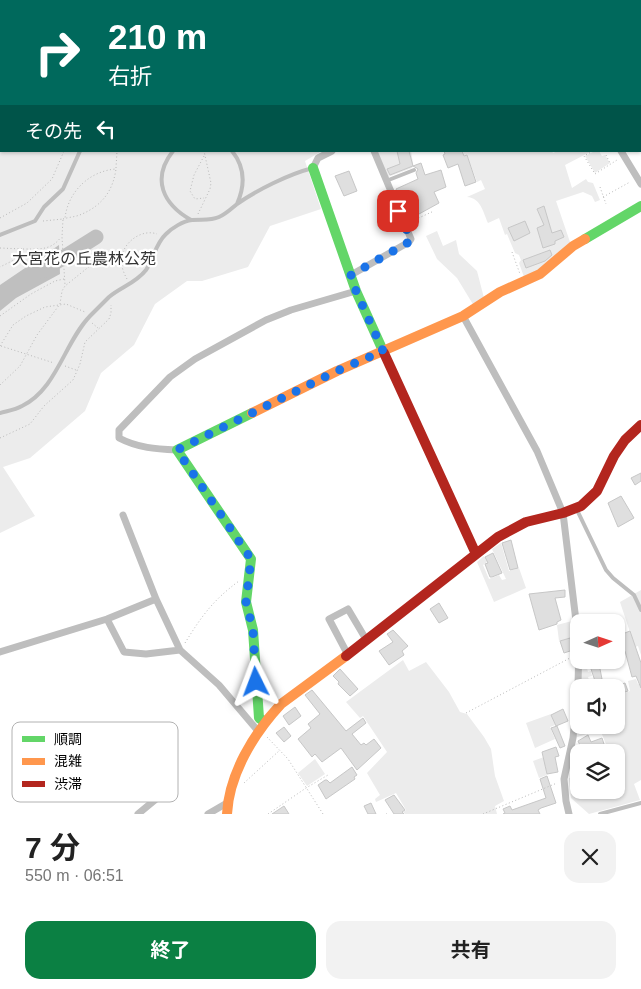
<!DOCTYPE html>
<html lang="ja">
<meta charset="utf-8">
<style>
:root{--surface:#fff;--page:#f2f2f2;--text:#222;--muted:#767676;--accent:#0b8043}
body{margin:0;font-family:Helvetica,"Noto Sans JP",sans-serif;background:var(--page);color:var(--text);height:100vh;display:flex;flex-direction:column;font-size:19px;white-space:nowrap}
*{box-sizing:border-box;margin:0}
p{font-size:16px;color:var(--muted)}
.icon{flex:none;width:28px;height:28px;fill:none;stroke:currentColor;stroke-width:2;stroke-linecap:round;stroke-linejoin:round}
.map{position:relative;height:814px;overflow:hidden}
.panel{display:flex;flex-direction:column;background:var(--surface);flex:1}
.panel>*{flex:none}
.top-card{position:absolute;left:0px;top:0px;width:641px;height:152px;box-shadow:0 1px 4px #0004;background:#00695c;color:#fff;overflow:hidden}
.needle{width:32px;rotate:87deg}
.tools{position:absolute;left:570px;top:614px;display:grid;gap:10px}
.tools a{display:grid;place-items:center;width:55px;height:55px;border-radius:10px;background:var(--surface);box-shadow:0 1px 4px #0004;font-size:25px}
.pin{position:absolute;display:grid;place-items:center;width:42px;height:42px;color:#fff;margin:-21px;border-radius:10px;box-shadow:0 2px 8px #0006}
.me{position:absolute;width:55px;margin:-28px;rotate:357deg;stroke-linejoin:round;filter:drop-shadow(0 0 4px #0008)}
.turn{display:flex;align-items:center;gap:18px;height:105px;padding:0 25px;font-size:22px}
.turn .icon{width:65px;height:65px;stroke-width:2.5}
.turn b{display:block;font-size:35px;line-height:42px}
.then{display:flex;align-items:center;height:48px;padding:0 25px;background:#0003;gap:10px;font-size:19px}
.round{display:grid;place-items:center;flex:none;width:52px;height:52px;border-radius:15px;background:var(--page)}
.summary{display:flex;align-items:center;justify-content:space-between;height:85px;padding:0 25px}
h1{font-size:30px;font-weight:700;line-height:38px}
.action{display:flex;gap:10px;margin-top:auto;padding:10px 25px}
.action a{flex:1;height:58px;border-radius:15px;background:var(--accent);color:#fff;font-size:20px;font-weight:700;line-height:58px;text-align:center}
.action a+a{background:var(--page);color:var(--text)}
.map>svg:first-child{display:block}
.green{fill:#ececec}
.water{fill:#bfbfbf}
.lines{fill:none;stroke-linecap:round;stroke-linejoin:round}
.stream{stroke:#bfbfbf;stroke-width:2.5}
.river{stroke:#bfbfbf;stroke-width:15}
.building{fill:#dfdfdf;stroke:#c7c7c7}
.path{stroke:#b9b9b9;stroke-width:1;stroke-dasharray:1 2.5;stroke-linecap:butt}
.lane{stroke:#bebebe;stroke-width:4}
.street{stroke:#bebebe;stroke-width:7}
.fast{stroke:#63d668;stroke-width:10}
.slow{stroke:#ff974d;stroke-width:10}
.jam{stroke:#b3261e;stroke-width:10}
.route{stroke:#1a73e8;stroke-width:9;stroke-dasharray:0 16.2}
.labels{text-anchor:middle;stroke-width:4.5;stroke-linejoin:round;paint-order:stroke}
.park-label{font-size:16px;fill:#333;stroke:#fff}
.key{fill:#fff;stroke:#b2b2b2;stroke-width:1}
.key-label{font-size:14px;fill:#000}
</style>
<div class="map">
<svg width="641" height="814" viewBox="0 0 641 814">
<rect width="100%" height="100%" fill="#fff"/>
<path class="green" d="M0,0h82l-81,1v150h321l-17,10 16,48 -51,17 -22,41 -46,14h-15l-32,23 -21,41 -33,28 -16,38 -55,47 -27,9 32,49 -35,17z
M377,151h34l2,12 -1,5 -24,9z
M463,151h89l1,2 5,-2h34l-27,14 7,23 14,-9 2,3 5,1 7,17 -5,2 -3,-6 -9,-4 -27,9 15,44 -33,27 -14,5 -5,-14 2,-3 -2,-5 -4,-2 -8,-19 -2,1 -6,-17 -11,5c-5,-11 -7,-25 -21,-26l18,-8 -4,-9 -4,2 -10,-27h-3z
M595,151h4l3,5 3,-1 5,8 -15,10 -10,-17z
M437,231l6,15 13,-6 3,14 18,17 7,27 -10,8 -17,-28 -20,-19 -11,-23z
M501,543l8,28 10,-3 7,20 -32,14 -17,-40 7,-6 3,6 -4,3 6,14 10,-4 3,5 4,-1 -14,-30z
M641,590v65l-3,-9 -3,1 -15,-45z
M572,621l1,16 -14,4 -2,-16z
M403,660l6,11 17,-9 23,30 11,20 7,2 17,23 7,12 4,27 9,25 -9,5 2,8h-92l-2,-2 3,-2 -10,-17 -20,9 -1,-3 5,-4 -13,-22 20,-21 -24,-36 -3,2 -14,-16z
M582,660h13l-11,4h2l2,8 3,-1 1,5 -4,1 3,9 -10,2z
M636,679l2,5 3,-1v97l-7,4 6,16 -51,14 -18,-16 -2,-20 10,-2v14h37v-38h-7l-9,-23 -25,9 4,-28v15h37v-29l14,-5 -2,-10z
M551,714l4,11 -5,2 5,12 -20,9 -9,-25z
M544,757l3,18 -8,3 -6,-17z
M315,759l10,15 -18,12 -9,-13z"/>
<path class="water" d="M59,245l1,29 -44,24 -16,13v-26z"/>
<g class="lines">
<path class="stream" d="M640,35h1"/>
<path class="river" d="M137,0v1
M42,271l54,-34"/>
</g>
<path class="building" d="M397,151h12l4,15 -23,9 -3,-6 13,-5z
M444,151h18l2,5 3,-1 9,27 -11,4 -7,-22 -10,4 -5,-13 2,-1z
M421,163l4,12 16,-5 5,17 -12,5 5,11 -20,11 -6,-12 -10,5 -7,-18 22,-10 -2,-6 2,-4 -5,-3z
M349,171l8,20 -13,5 -9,-20z
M544,206l8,27 9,-3 3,7 -9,4v3l-12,4 -6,-20 7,-3 -7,-16z
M525,221l5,12 -16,8 -6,-13z
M550,250l2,5 -7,6 -19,7 -3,-8z
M641,473v8l-6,4 -4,-7z
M621,496l13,22 -16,9 -10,-24z
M511,540l7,28 -8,2 -8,-27z
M493,553l9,20 -10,4h-2l-5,-13 3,-1 -3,-6z
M565,590v7l-10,1 6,22 -4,2v2l-18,6 -10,-36z
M439,603l9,15 -9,5 -9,-14z
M393,630l15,16 -6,5 2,4 -15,10 -10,-14 14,-9 -6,-8z
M630,631l11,32v25l-5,-12 -4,1 -7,-26 -6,2 -3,-8 1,-9z
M570,638l3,12 -9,3 -4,-12z
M599,664l3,15 -7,2 -5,-15z
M340,669l18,20 -8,7 -12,-12 1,-2 -6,-6z
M625,683l3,8 -12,4v-9z
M312,690l34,41 17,-13 3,5 -14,11 9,11 3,-2 2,2 8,-6 7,9 -24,22 -16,-22 -19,14 -7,-8 -3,3 -14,-18 13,-11 -3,-4 12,-10 -15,-19z
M295,707l6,9 -12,9 -6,-9z
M563,709l5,12 -12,5 -5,-11z
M557,726l8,20 -5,2 -9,-20z
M284,727l7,9 -7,6 -8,-9z
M588,735l3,7 11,-4 3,9 -9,3 1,2h-14l-5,-11z
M556,747l3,9 -4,1 3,15 -11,2 -5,-22z
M352,767l5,8 -3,2 1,2 -29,20 -8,-14 7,-5h2l3,3z
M547,776l9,27 -15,5 -3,2 2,4h-37l2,-1 -2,-4 7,-3 2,4 34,-12 -6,-19z
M394,795l11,15 -3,2 2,2h-10l-9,-14z
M371,803l5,11h-8l-4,-8z
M284,806l5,8h-17z"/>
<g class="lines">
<path class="path" d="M147,0v1
M549,0v1
M313,1l5,-1
M593,151l-9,5 11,18 22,-14
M606,155l4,8
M204,156l-10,19 -4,16 5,8 9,-1
M116,168l1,-17
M600,187l6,17
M603,197l27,-15
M198,214l12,-25 1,-6 -7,-32
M0,218l27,-15 25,-24 12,-28
M63,219c6,-2 13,-2 19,-5 21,-9 31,-24 34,-45 -27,2 -48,23 -51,49
M43,221l20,-2 -1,18 3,48
M412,221l22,-10
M0,248l23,1 -11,12 -12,6
M23,249c15,0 28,2 38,-12
M512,252l8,22
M127,279c-4,-7 -7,-16 -5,-24 4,-15 21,-26 35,-21
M0,316l31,-22 24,-13 9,-2
M92,323l6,5
M0,346l13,-21 13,-9 19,-9 21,-3 19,8
M1,346l53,17
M65,366l11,4
M0,385l20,-19 17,-31 23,-31 2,-13 3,-5 31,-25 25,-3
M0,438l30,-14 14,-18 29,-26 7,-16 5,-22 24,-23 2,-6v-8
M185,643c16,-26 28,-43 54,-62
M466,713l104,-55
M267,737l21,22 35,55
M244,783l36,-33
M268,814l38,-26 22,-13
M386,814h1
M483,814l74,-31"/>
<path class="lane" d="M81,1l1,-1
M173,151c-22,28 -10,53 18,69
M232,151c13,16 13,35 5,53
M386,181l28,-11
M0,235l35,-14 9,-14 19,-18 17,-38
M0,413c7,-2 15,-3 22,-7 35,-17 42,-63 68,-90 6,-6 13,-13 19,-19 12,-10 27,-14 37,-27 8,-11 9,-26 20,-36 6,-6 17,-13 26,-14 10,-1 18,1 27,-3 7,-3 12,-8 18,-13 20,-14 52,-30 76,-36
M576,508l30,62 7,8 21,17 7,15
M600,814l41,-11"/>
<path class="street" d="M436,0v1
M640,42l1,-1
M621,151l20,33
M313,168l5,-10 14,-7
M351,275l58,-33 2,-3 -37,-88
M463,316l74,135 26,62 16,133 -1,39 -5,53 -9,41 2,22 3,13
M177,450c-21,-1 -39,-2 -58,-12v-8l51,-53 25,-18 71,-39 25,-10 65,-19
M123,515l33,84 24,51 39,35 39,46
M107,619l17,33 22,2 34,-4
M0,652l107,-33 49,-20
M348,655l-19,-36 19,-10 19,32
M138,814l35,-29
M208,814l19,-11"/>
<path class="fast" d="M313,168l43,123 28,62
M585,239l56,-33
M252,413l-75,37 74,109 -5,43 7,28 6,88 6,4"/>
<path class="slow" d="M252,413l85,-42 126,-55 37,-24 40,-18 33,-28 12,-7
M227,814c2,-40 27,-81 54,-110l65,-48"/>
<path class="jam" d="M384,353l92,201
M346,656l152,-119 28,-15 37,-9 18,-7 16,-15 17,-35 11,-16 16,-15"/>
</g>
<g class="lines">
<path class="route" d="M256,682l-3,-52 -7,-28 5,-43 -74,-109 160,-79 46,-20 -27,-60 -5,-16 58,-33 2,-3 -13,-28"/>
</g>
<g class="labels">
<g class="park-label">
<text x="84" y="264">大宮花の丘農林公苑</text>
</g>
</g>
<rect x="12" y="722" width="166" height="80" rx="8" class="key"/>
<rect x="22" y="736" width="23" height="6" fill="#63d668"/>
<rect x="22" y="758" width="23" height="7" fill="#ff974d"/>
<rect x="22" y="781" width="23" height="6" fill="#b3261e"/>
<g class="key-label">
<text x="54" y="744">順調</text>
<text x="54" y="766">混雑</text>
<text x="54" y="789">渋滞</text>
</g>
</svg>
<div class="tools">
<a><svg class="needle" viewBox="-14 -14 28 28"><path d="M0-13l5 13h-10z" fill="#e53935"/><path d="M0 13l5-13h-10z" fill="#767676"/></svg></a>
<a><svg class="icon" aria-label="sound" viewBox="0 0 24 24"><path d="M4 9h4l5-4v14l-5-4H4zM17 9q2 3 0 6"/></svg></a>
<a><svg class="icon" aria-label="layers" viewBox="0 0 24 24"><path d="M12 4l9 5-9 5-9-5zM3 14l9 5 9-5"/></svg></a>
</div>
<div class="pin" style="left:398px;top:211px;background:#d93025"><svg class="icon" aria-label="arrive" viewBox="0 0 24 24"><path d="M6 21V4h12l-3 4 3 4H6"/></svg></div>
<svg class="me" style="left:256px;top:682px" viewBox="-20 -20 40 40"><path d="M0-17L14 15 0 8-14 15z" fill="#1a73e8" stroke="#fff" stroke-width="4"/></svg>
<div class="top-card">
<div class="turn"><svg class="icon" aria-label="right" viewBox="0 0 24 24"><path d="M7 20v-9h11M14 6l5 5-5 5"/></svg><div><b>210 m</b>右折</div></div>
<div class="then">その先<svg class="icon" aria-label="left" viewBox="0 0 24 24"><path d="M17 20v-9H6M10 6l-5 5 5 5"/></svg></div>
</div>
</div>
<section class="panel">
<div class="summary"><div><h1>7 分</h1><p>550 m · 06:51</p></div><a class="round"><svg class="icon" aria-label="close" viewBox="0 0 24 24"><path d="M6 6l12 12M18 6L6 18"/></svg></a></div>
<div class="action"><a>終了</a><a>共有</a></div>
</section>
